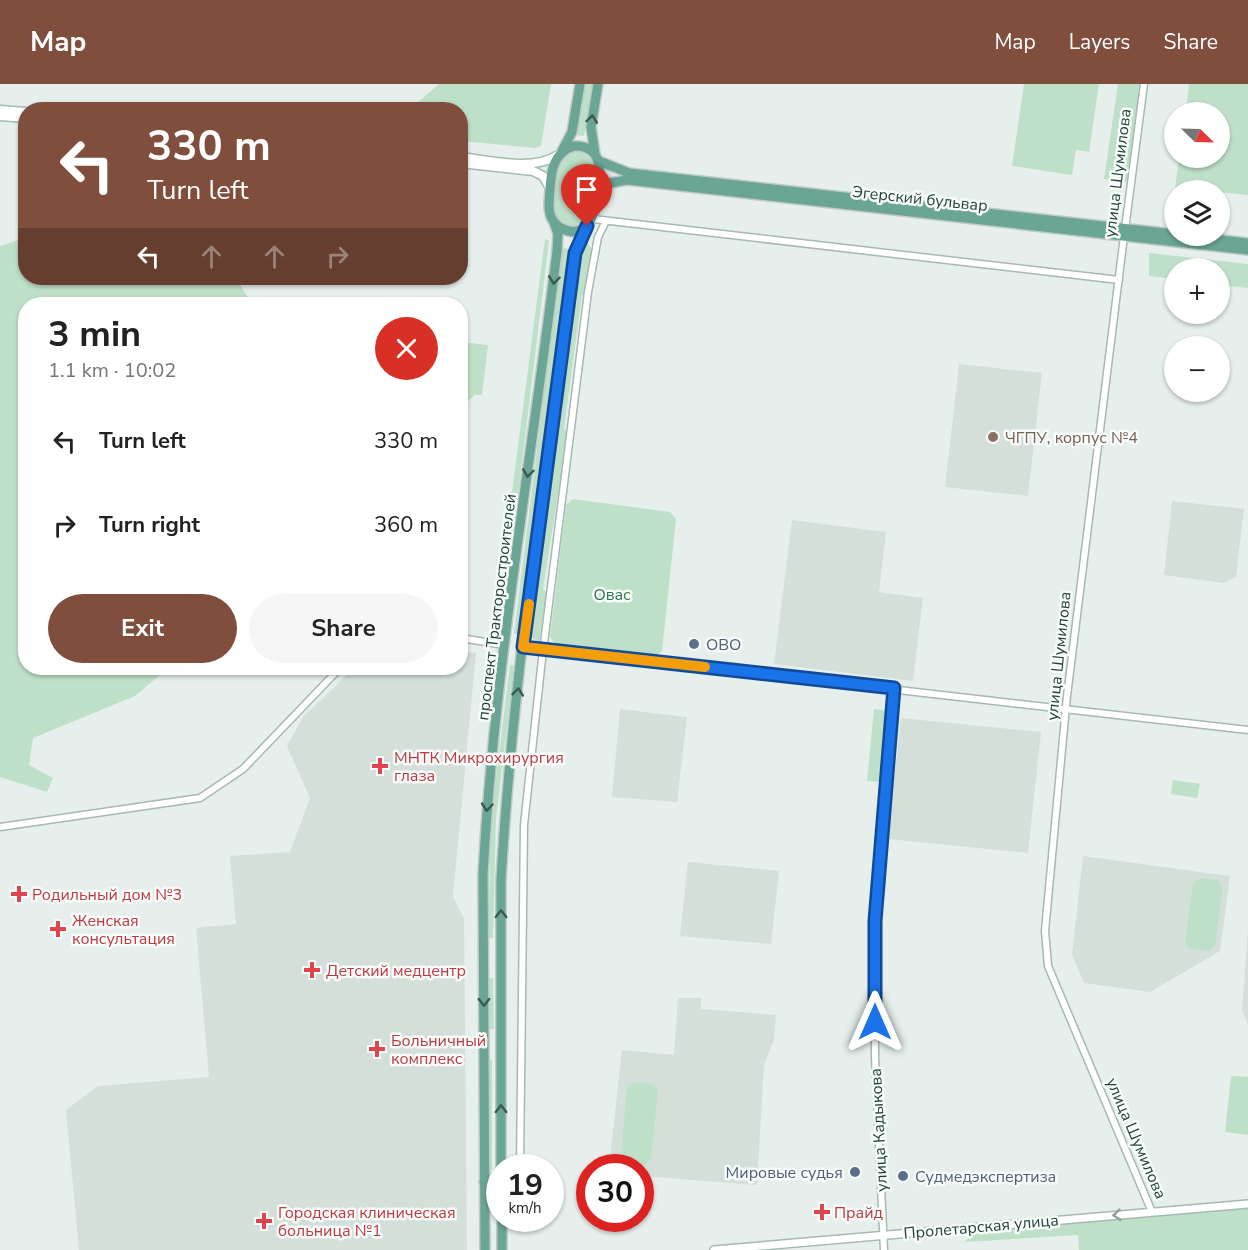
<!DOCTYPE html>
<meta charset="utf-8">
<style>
:root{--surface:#fff;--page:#f6f6f6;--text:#222;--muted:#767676;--accent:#804e3d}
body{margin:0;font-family:"Nunito Sans",sans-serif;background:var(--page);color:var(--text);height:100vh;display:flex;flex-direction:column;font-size:22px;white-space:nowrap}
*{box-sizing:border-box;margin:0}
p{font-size:20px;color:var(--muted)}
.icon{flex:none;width:33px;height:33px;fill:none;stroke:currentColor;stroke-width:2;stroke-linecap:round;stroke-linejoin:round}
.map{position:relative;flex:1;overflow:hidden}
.side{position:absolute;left:18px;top:213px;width:450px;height:378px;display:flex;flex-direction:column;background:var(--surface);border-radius:24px;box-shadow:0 2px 4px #0004}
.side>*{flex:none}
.hud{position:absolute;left:18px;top:18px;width:450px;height:183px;border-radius:24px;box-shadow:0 2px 4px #0004;background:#804e3d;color:#fff;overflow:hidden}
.needle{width:39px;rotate:113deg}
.fabs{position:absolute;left:1164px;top:18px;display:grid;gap:12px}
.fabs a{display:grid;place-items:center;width:66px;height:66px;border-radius:50%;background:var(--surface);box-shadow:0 2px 4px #0004;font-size:30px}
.speed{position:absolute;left:486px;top:1070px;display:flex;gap:12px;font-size:30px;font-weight:700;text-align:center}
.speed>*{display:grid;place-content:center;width:78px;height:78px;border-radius:50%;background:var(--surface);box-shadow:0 2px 4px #0004;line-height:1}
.speed small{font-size:15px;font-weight:400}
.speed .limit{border:9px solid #d22;background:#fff;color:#111}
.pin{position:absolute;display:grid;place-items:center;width:51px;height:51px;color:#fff;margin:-62px -26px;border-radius:50% 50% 50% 0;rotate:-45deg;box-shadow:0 0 6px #0007}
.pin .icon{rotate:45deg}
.me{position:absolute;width:66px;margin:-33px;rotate:0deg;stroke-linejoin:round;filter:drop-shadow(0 0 4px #0008)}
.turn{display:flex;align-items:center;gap:21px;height:126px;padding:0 30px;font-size:27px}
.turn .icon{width:78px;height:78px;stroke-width:2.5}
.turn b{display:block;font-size:42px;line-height:51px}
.lanes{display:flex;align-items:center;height:57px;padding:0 30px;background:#0003;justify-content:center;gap:30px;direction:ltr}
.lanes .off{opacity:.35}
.round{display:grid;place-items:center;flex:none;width:63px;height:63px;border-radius:32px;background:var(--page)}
.overview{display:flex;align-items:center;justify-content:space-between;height:102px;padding:0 30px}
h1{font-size:36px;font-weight:700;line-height:45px}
.action{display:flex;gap:12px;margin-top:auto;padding:12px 30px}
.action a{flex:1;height:69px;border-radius:36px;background:var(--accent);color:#fff;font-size:24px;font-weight:700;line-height:69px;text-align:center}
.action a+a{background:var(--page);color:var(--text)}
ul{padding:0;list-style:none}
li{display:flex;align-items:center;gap:18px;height:84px;padding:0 30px}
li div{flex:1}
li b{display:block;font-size:22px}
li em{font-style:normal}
header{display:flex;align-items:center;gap:36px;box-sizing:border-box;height:84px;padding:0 30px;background:var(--accent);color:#fff}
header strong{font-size:28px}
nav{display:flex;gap:33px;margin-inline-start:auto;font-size:21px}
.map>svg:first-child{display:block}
.built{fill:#d4dfda}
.green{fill:#bfe0c8}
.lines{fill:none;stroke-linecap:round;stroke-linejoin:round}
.minor-casing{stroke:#a8b8b2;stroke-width:9}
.tertiary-casing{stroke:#a8b8b2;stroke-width:10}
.secondary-casing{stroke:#a4bbb3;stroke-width:11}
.primary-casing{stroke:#c2cac8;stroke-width:12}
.minor{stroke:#fff;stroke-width:6}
.tertiary{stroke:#fff;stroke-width:7}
.secondary{stroke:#fff;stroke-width:8}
.primary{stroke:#6aa596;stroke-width:9}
.oneway{stroke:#365b51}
.oneway2{stroke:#92a09c}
.route-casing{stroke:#114b97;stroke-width:15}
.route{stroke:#1a73e8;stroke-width:10}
.slow{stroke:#f59e0b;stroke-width:10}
.education-dot{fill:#8d6e63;stroke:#f7fbf9;stroke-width:2}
.service-dot{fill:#5c6f8a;stroke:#f7fbf9;stroke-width:2}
.health-dot{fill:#e0444e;stroke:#f7fbf9;stroke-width:2}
.labels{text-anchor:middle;stroke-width:5;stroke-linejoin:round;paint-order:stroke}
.street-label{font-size:16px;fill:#24423a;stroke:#f7fbf9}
.education-label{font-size:16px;fill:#785e54;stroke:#f7fbf9;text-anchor:start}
.park-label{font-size:16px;fill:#2d7a4b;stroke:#f7fbf9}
.service-label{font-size:16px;fill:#4e5e75;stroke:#f7fbf9;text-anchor:start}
.health-label{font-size:16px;fill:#be3a42;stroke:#f7fbf9;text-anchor:start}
</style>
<header>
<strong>Map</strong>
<nav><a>Map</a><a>Layers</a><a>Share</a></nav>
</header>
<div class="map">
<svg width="1248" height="1166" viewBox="0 0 1248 1166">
<rect width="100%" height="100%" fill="#e6efeb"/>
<path class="built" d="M959,280l83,9 -14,123 -83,-9z
M1172,417l72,8 -8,68 -13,6 -59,-8z
M792,436l94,12 -7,60 44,6 -10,83 -139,-17z
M461,568l15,1 -23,243 11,23 3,331h-388l-13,-140 32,-24 111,-9 -13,-149 40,-4 -6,-68 60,-4 20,-54 -23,-52 16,-29 51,-49h106z
M620,625l67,8 -10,85 -65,-5z
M901,634l140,14 -13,121 -140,-14z
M1083,772l147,20 -10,75 -70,41 -66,-9 -12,-29z
M688,778l91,9 -8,73 -91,-8z
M1248,846v95l-6,-15z
M678,914h23v11l75,6 -2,25 -10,25 -7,120 -116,-9 -1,-9h-31l13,-117 52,5z"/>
<path class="green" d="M439,0h112l-10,62 -5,2 -75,-7 -1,-31 -50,-1z
M585,0h8l-9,52 -7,-1z
M1024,0h75l-10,68 -13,-2 -4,25 -60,-9z
M1118,0h26l-13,99 -27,-4z
M1189,0h59v111l-73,-7 4,-30h41v-46h-34z
M579,66c27,10 21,73 -6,77l-16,-7 -4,-13 4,-43 14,-13z
M25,154l1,40h210l14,23 -1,3h-223v364h142l-33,28 -102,42 -4,27 24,13 -6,14 -47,-15v-531z
M545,155l4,2 -31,254 -7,5z
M586,156l6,10 -6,43 -4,2 -18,134 4,3 -25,157 4,4 -8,49 -8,-5 51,-386z
M562,164l6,1 -50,385h-4z
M1149,169l99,11v24l-28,-3v-17h-46v11l-25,-3z
M461,258l27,3 -6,50h-7l-14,13z
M573,415l97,13 6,7 -14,132 -6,5 -100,-11 -6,-8 16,-132z
M509,437l5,4 -15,109h-5z
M510,581h4l-18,155 -3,118h-5l3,-119z
M874,625l14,2 -7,71 -14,-1z
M1173,696l27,4 -3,14 -26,-4z
M1200,794l18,2 5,7 -8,59 -6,5 -19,-2 -5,-7 8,-59z
M488,894h5l1,51h-5z
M488,976h4v110h-3z
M1231,992l17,1v58l-23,-3z
M634,998l18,2 6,6 -7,70 -7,5 -18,-1 -5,-7 6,-70z
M1248,1121v45h-169l-1,-15 -114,7 20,-16z"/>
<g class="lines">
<defs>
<path id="minor" d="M593,135l526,61
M1125,145l19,-145
M1124,152l-57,460 -22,235 3,35 104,246
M460,554l45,7
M523,563l725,83
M0,743l200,-29 43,-29 97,-101
M520,1083l4,-342 18,-166 46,-367 10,-55 8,-16
M884,1166l-9,-193v-136l19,-233"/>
<path id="tertiary" d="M714,1166l534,-46"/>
<path id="secondary" d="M0,26l26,2
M0,32l26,2
M460,73c29,3 72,15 98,-2
M460,79l73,8 10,5 7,12"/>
<path id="primary" d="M574,62c29,-1 27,26 24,47 -2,20 -11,49 -37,35 -10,-6 -12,-14 -12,-24 2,-22 -1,-50 25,-58z
M562,67l10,-19 8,-48
M595,70l-4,-27 7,-43
M599,77l30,12 545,61
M598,115l12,-16 17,-3 621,70
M1188,152l60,7
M501,1083v-287c12,-210 46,-419 74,-627l12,-27
M484,1098h16
M502,1134v32
M485,1166l-2,-375c11,-209 49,-416 74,-624l1,-17 -4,-12"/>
</defs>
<use href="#minor" class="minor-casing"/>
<use href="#tertiary" class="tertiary-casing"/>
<use href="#secondary" class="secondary-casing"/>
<use href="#primary" class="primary-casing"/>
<use href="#minor" class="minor"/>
<use href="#tertiary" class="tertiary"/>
<use href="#secondary" class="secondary"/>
<use href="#primary" class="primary"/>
</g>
<defs><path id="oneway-chevron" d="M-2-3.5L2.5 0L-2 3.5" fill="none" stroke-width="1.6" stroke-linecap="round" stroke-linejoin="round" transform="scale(1.5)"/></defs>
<g class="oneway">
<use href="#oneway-chevron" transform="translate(592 35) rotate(-82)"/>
<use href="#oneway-chevron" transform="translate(554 196) rotate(97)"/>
<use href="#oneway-chevron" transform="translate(528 389) rotate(98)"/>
<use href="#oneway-chevron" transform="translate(518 608) rotate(-84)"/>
<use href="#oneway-chevron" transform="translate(487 723) rotate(95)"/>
<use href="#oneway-chevron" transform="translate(501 830) rotate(-90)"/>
<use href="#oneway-chevron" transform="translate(484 918) rotate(90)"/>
<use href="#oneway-chevron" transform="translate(501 1025) rotate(-90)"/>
</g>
<use class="oneway2" href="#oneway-chevron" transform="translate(1117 1131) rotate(175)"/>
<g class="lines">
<defs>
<path id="route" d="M587,142l-12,27 -52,394 371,41 -19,233v101"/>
</defs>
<use href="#route" class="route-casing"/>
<use href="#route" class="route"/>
<path class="slow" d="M529,520l-6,43 182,20"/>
</g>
<circle class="education-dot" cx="993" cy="353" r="6"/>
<g class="service-dot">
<circle cx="694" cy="560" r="6"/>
<circle cx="855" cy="1088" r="6"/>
<circle cx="903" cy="1092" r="6"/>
</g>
<g class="health-dot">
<path d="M377 673h6v6h6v6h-6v6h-6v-6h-6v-6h6z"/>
<path d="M16 801h6v6h6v6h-6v6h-6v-6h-6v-6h6z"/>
<path d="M55 836h6v6h6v6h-6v6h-6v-6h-6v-6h6z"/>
<path d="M309 877h6v6h6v6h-6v6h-6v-6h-6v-6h6z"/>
<path d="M374 956h6v6h6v6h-6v6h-6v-6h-6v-6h6z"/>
<path d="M819 1119h6v6h6v6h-6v6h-6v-6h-6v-6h6z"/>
<path d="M261 1128h6v6h6v6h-6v6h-6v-6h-6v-6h6z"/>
</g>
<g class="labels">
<g class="street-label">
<text transform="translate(1117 89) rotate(-83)" y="6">улица Шумилова</text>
<text transform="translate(920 114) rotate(6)" y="6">Эгерский бульвар</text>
<text transform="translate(496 523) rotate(-83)" y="6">проспект Тракторостроителей</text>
<text transform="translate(1058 572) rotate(-84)" y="6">улица Шумилова</text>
<text transform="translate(878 1046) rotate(-93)" y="6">улица Кадыкова</text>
<text transform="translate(1137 1054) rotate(67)" y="6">улица Шумилова</text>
<text transform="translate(981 1142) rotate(-5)" y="6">Пролетарская улица</text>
</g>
<g class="education-label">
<text x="1005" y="359">ЧГПУ, корпус №4</text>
</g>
<g class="park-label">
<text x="612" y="516">Овас</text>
</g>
<g class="service-label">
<text x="706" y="566">ОВО</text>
<text x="843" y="1094" text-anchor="end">Мировые судья</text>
<text x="915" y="1098">Судмедэкспертиза</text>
</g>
<g class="health-label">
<text x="394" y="679">МНТК Микрохирургия<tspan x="394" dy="18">глаза</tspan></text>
<text x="32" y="816">Родильный дом №3</text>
<text x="72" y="842">Женская<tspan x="72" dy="18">консультация</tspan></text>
<text x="326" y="892">Детский медцентр</text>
<text x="391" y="962">Больничный<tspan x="391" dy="18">комплекс</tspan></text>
<text x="278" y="1134">Городская клиническая<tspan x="278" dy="18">больница №1</tspan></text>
<text x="834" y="1134">Прайд</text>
</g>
</g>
</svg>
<div class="fabs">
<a><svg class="needle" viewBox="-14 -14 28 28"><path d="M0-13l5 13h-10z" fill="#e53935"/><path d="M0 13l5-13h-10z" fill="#767676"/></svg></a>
<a><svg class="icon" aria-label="layers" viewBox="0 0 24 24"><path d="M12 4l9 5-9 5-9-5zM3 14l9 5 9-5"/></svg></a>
<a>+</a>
<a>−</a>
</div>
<div class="speed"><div>19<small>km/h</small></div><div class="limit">30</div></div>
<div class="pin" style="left:587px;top:142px;background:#d93025"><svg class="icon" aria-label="arrive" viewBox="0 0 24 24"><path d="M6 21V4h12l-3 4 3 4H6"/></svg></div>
<svg class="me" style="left:875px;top:938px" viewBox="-20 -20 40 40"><path d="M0-17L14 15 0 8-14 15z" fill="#1a73e8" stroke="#fff" stroke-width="4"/></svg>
<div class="hud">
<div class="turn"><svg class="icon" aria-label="left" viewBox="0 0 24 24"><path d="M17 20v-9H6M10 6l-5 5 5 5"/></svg><div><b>330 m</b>Turn left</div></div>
<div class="lanes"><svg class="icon" aria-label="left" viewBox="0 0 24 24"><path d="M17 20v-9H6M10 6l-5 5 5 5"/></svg><svg class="icon off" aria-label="ahead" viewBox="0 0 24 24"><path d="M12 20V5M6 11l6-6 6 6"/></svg><svg class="icon off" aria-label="ahead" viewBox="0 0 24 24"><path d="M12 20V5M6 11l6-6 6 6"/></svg><svg class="icon off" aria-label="right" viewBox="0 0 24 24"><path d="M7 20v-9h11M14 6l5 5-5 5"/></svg></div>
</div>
<section class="side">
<div class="overview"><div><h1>3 min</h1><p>1.1 km · 10:02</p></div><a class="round" style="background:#d93025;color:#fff"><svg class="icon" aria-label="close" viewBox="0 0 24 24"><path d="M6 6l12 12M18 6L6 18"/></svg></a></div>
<ul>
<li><svg class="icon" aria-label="left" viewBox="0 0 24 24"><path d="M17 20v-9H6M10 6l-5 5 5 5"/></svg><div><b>Turn left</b></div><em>330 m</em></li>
<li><svg class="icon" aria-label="right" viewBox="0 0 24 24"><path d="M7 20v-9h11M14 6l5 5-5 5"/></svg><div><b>Turn right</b></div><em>360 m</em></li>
</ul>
<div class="action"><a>Exit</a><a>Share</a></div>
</section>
</div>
